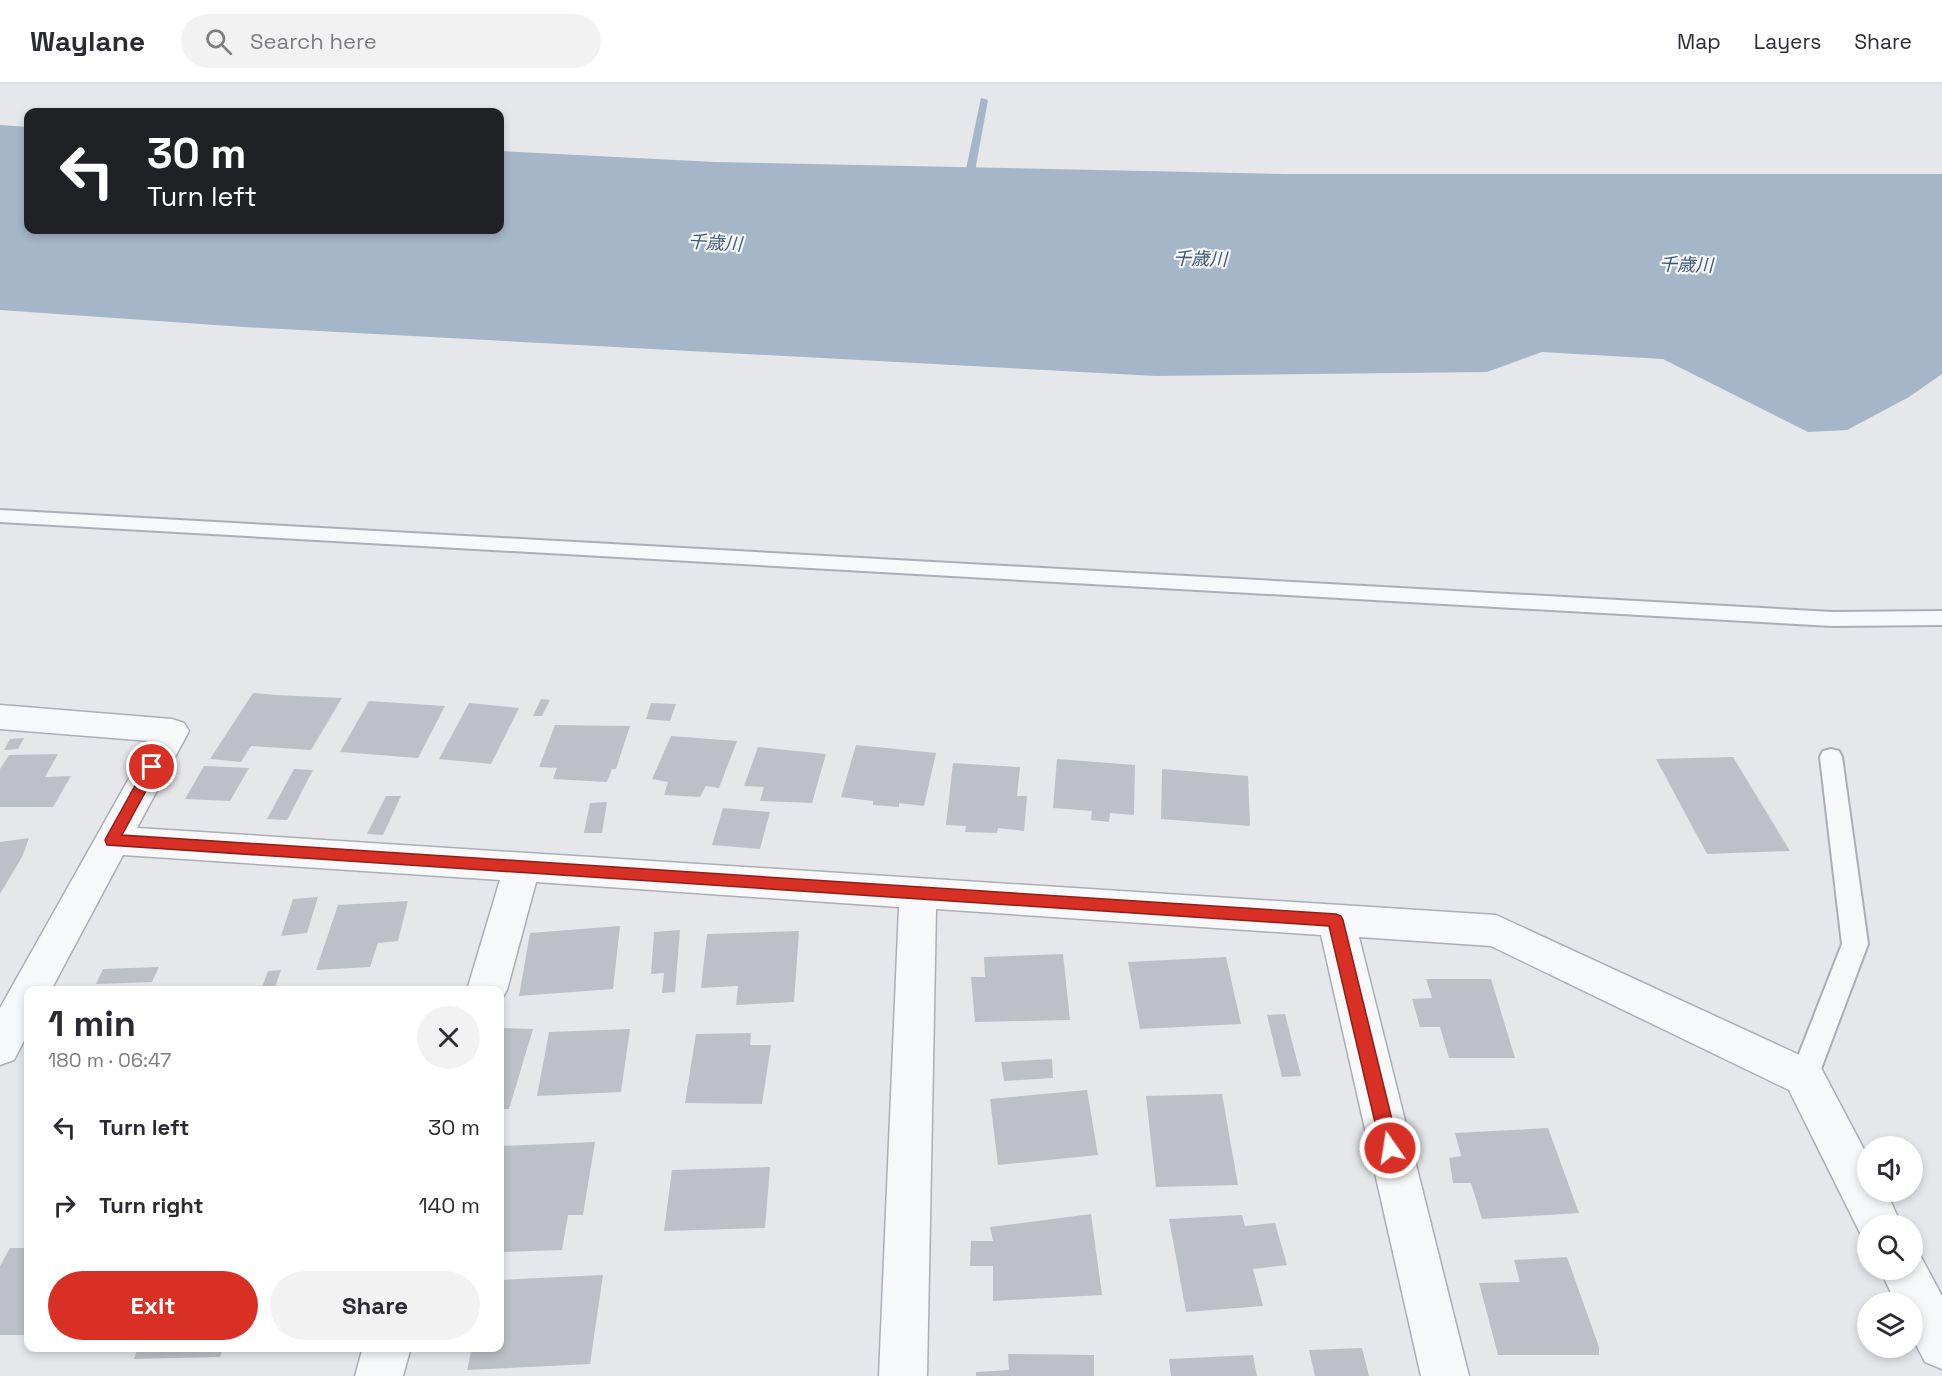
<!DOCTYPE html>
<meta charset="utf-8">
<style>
:root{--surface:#fff;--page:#f2f2f3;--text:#2b2b33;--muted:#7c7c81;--line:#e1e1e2;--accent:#d93025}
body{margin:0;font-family:"Space Grotesk","Noto Sans JP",sans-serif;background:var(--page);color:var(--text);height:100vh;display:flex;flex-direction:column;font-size:22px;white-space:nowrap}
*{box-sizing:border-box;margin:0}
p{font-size:20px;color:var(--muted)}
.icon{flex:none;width:33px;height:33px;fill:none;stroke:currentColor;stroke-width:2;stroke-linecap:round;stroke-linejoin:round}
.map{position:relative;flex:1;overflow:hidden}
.sheet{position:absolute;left:24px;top:902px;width:480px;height:366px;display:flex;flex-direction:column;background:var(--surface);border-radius:12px;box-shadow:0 3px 9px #0003}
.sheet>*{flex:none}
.banner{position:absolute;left:24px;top:24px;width:480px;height:126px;border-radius:12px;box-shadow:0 3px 9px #0003;background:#202124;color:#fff;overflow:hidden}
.buttons{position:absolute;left:1857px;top:1052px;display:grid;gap:12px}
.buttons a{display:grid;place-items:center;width:66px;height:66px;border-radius:50%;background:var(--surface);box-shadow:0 3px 9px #0003;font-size:30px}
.pin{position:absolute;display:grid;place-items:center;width:51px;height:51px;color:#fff;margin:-26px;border:3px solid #fff;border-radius:50%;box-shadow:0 2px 6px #0007}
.me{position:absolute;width:66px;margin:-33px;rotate:347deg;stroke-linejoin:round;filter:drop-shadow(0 0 4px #0008)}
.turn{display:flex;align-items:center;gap:21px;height:126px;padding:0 24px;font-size:27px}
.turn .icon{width:78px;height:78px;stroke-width:2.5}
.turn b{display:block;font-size:42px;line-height:51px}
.round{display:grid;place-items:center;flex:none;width:63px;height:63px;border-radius:32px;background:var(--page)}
.headline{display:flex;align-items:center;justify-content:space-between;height:102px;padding:0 24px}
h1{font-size:36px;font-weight:800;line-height:45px}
.cta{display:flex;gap:12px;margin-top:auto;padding:12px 24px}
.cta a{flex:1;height:69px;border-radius:36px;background:var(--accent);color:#fff;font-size:24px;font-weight:800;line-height:69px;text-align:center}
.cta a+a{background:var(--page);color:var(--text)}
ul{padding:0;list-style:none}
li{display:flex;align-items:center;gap:18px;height:78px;padding:0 24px}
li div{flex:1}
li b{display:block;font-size:22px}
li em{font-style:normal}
header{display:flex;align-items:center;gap:36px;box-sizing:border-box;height:84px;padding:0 30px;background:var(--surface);border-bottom:2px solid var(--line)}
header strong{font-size:28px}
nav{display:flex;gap:33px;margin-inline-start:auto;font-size:21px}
.search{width:420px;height:54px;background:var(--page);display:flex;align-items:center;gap:15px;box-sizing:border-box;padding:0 21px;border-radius:33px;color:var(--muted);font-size:22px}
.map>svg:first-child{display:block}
.water{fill:#a4b6c7}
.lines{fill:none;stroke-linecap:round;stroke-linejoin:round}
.stream{fill:#a4b6c7;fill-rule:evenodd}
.building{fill:#bdc1c7}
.lane-casing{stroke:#aaaeb5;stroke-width:4}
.street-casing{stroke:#aaaeb5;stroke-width:3}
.lane{fill:#f7f8fa;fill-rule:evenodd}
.street{fill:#f7f8fa;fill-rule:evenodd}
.route{fill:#d93025;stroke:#8d1f18;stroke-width:1.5}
.labels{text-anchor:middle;stroke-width:4.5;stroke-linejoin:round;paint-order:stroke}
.far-water-label{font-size:18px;font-style:italic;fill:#3c5672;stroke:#f4f6f8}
</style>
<header>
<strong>Waylane</strong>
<div class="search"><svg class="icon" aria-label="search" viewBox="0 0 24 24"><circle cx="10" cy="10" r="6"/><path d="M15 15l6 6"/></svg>Search here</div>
<nav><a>Map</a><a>Layers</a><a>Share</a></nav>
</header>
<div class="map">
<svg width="1942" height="1292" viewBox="0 0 1942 1292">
<rect width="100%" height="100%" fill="#e5e7eb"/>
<path class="water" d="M0,41l28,2v103h472v-79l215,11 572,12h655v200l-33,23 -62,33 -39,2 -145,-73 -121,-7 -55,20 -331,4 -912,-49 -244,-17z"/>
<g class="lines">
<path class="stream" d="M981,14l7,2 -16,88 -5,3 -5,-3z"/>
</g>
<path class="building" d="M253,609l23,2 66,3 -31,52 -60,-4 -10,16 -31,-3z
M541,615l9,1 -8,16h-9z
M369,617l76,5 -27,52 -78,-6z
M469,619l50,5 -28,56 -52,-5z
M651,619l25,1 -6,17 -24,-2z
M555,641l75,1 -14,43h-4l-5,13 -54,-3 4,-11 -18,-1z
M671,652l66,5 -18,47 -13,-2 -6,11 -36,-2 4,-13 -16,-3z
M24,654l-6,11 -14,1 6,-11z
M856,661l80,8 -12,53 -25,-3v4l-26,-2v-4l-32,-4z
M758,663l68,7 -14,49 -52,-2 4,-14 -20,-1z
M58,670l-13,23 26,-1 -18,31h-53v-38l9,-14z
M1733,673l57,94 -83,3 -51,-95z
M1057,675l78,6 -1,50 -24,-2 -1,9 -18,-2 1,-9 -39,-3z
M953,679l67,4 -3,29h10l-3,35 -26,-3 -1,5 -32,-1 1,-6 -20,-1z
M204,682l45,2 -19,33 -45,-2z
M294,685l19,1 -26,50 -20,-1z
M1162,685l86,7 2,50 -89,-7z
M386,712h15l-18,39 -16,-1z
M607,718l-5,31h-18l6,-30z
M723,724l47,4 -10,37 -48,-4z
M29,754l-7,19 -22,37v-52z
M318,813l-11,36 -26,3 12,-37z
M408,817l-10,40 -20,2 -8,24 -54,3 22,-65z
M620,842l-7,63 -94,7 11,-63z
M680,846l-5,62 -13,1 2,-20 -13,1 3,-42z
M799,847l-5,71 -58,3 2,-19 -37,2 6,-54z
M1063,870l7,66 -95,2 -4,-45h14l-1,-20z
M1226,873l15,67 -101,5 -12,-67z
M159,883l-7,15 -56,2 7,-15z
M281,886l-7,20h-13l7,-19z
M1426,895h65l24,79h-66l-9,-31h-20l-8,-28 20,-1z
M1285,930l16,62 -19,1 -15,-62z
M500,944l33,1 -24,80h-9z
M630,945l-9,63 -84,4 12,-64z
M751,949l-1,12h21l-9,59 -77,-1 11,-69z
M1052,975l1,19 -49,3 -3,-19z
M1087,1006l11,65 -100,10 -8,-66z
M1222,1010l16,91 -82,2 -10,-91z
M1548,1044l31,85 -97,6 -11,-36h-18l-4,-25 12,-2 -6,-23z
M595,1058l-12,73h-15l-6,35 -62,2v-106z
M770,1083l-5,61 -101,3 8,-61z
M1091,1130l11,81 -109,6v-35h-23l1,-25h22l-3,-14z
M1242,1131l3,11 30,-3 12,42 -34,4 10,37 -77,6 -17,-93z
M10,1164h18v87h-28v-69z
M1567,1173l32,90v8h-101l-19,-72 41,-1 -6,-22z
M603,1191l-13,89 -123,6 5,-23h28v-67z
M138,1263h86l-4,10 -86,2z
M1362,1264l7,28h-54l-6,-26z
M1008,1270l86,1v21h-118v-4l33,-2z
M1253,1271l4,21h-86l-2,-17z"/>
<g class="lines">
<defs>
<path id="lane" d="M0,426l1832,102 110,-1v14l-110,1 -1832,-104z
M1831,665l8,2 3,6 26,187 -50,133 -4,9 -10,4 -10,-4 -4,-9 52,-133 -22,-187 3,-6z"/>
<path id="street" d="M0,621l172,14 12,4 5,8 -52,97 1359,87 323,149 49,93v34h18l15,33h-33v17l-5,-2 -74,-149 -298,-144 -132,-9 110,439h-48l-100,-441 -385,-26 -9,467h-48l20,-469 -363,-25 -29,108 -7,12v-12h-33l33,-110 -377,-25 -72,135h-23v43l-14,27 -14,5v-57l150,-267 -150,-12z
M1912,1166l7,3 23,43v73l-17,-7 -13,-25v-35h-17l-15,-33h32z
M363,1263h48l-8,29h-48z"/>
</defs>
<use href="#lane" class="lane-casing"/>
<use href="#street" class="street-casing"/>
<use href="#lane" class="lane"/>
<use href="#street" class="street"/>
</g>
<path class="route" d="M152,678l7,5 -37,68 1214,79 5,2 2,4 56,228 -2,6 -7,2 -6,-2 -3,-6 -52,-222 -1222,-81 -2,-5 2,-4 40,-72z"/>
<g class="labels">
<g class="far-water-label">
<text transform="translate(715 159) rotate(3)" y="6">千歳川</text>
<text transform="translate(1200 175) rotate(1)" y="6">千歳川</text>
<text transform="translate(1686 181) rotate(1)" y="6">千歳川</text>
</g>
</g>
</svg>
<div class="buttons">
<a><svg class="icon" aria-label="sound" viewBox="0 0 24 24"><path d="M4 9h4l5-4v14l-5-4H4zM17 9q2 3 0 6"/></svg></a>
<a><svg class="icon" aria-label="search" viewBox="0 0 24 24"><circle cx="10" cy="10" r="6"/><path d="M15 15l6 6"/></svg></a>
<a><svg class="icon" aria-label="layers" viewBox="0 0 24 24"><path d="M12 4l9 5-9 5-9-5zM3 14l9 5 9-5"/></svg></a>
</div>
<div class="pin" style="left:152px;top:683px;background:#d93025"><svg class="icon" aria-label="arrive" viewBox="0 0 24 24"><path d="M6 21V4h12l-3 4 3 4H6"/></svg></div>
<svg class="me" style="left:1390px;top:1064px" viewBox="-20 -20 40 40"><circle r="17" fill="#d93025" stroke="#fff" stroke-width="3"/><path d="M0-11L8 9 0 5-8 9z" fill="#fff"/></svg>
<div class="banner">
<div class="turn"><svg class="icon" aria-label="left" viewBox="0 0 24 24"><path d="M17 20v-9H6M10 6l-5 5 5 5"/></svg><div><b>30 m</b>Turn left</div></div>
</div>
<section class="sheet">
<div class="headline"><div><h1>1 min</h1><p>180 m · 06:47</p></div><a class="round"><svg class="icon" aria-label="close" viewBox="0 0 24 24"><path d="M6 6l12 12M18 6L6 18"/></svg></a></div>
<ul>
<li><svg class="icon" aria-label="left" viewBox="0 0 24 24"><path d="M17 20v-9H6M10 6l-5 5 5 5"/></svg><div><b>Turn left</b></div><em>30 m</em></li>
<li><svg class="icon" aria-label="right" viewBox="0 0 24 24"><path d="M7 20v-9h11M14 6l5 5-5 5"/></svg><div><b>Turn right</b></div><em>140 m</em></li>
</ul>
<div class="cta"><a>Exit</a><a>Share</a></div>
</section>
</div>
